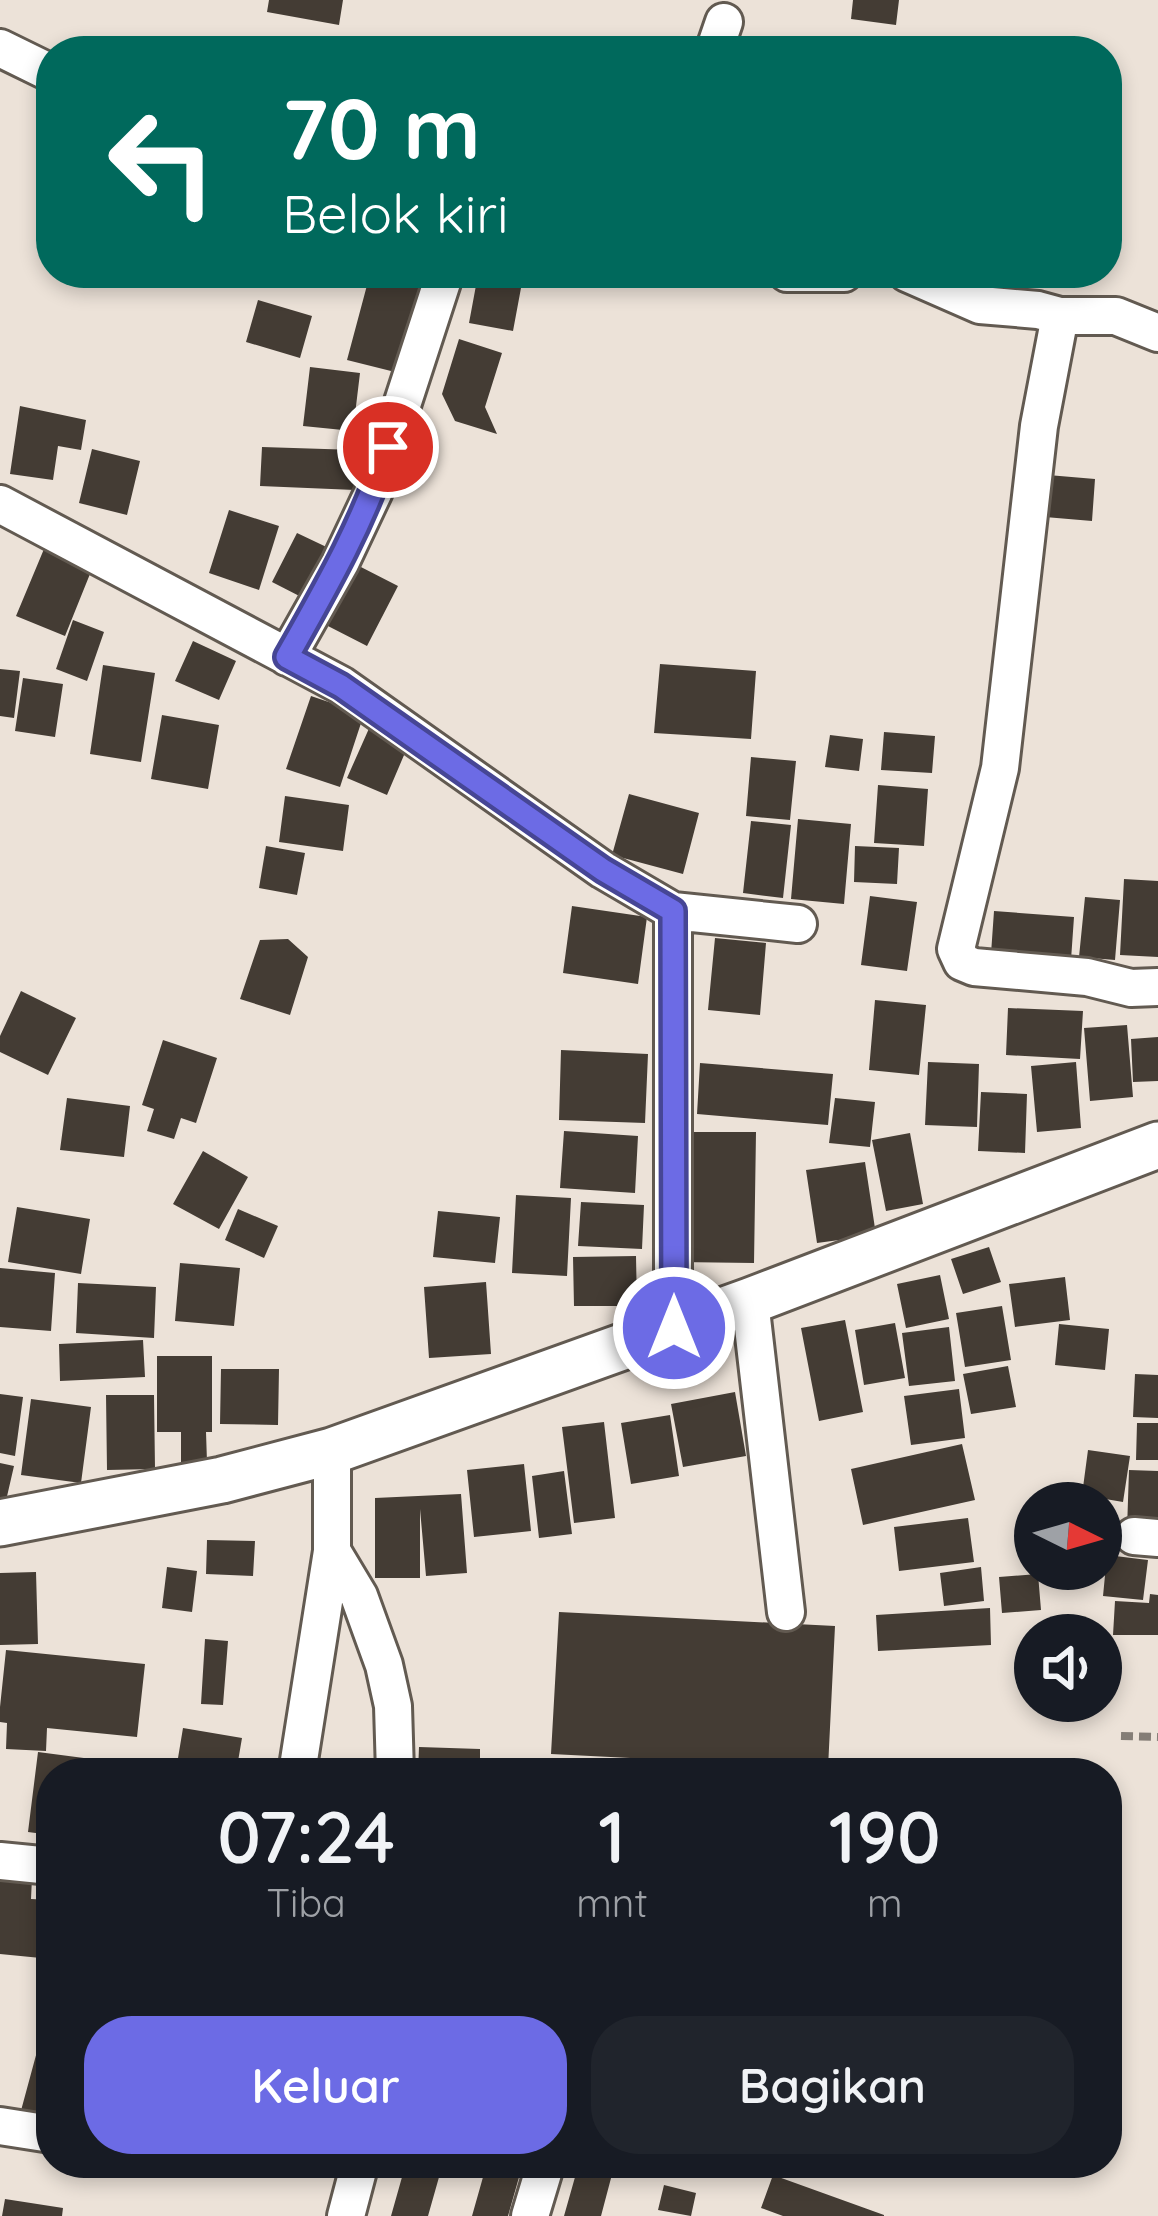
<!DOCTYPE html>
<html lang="id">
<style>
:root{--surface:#171b24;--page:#20242c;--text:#f1f3f6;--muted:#9ea1a6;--accent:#6c6be5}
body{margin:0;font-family:Quicksand,sans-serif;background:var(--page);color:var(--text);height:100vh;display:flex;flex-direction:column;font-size:45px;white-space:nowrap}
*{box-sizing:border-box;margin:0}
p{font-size:39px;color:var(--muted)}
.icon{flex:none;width:66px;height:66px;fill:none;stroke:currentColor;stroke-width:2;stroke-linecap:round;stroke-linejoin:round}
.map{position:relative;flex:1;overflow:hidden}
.drawer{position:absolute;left:36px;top:1758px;width:1086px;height:420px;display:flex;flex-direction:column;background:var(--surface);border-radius:48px;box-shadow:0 6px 18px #0003}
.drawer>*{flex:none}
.hud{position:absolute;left:36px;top:36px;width:1086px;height:252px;border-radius:48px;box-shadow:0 6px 18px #0003;background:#00695c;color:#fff;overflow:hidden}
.needle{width:78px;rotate:95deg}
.buttons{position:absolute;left:1014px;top:1482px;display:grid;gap:24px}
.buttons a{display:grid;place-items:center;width:108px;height:108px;border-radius:50%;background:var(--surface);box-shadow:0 6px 18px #0003;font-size:60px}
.pin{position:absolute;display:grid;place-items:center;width:102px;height:102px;color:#fff;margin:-51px;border:6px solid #fff;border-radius:50%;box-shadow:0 3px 12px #0007}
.me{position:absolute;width:132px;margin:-66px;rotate:0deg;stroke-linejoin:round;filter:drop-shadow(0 0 9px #0008)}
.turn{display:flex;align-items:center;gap:42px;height:252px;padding:0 48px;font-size:54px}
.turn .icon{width:156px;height:156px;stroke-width:2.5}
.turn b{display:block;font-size:84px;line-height:102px}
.eta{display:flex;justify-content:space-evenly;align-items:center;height:204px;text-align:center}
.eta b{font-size:72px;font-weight:600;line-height:84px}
.button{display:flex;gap:24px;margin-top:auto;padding:24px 48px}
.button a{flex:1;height:138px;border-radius:48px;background:var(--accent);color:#fff;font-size:48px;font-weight:600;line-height:138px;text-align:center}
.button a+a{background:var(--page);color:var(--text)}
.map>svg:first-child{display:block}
.building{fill:#443c34}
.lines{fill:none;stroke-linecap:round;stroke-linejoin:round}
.minor-casing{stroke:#625a51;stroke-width:42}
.tertiary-casing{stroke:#625a51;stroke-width:51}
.path{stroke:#847d76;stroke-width:8;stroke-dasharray:12 6;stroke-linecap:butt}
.minor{stroke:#fff;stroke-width:36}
.tertiary{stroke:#fff;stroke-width:45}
.route-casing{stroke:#464695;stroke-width:30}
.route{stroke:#6c6be5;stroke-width:21}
</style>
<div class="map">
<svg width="1158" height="2216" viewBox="0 0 1158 2216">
<rect width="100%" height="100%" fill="#ece2d8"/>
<path class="building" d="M269,0h74l-4,25 -72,-13z
M853,0h46l-3,25 -45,-6z
M370,274l56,14 -23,86 -56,-14z
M477,280l44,8 -8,43 -44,-8z
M258,300l54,16 -12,42 -54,-16z
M459,339l43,14 -17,54 12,27 -42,-13 -13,-27z
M310,367l50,6 -7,58 -50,-5z
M20,406l66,14 -5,30 -23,-4 -5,34 -43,-6z
M262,447l94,3 -1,40 -95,-4z
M92,449l48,12 -13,54 -48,-12z
M1048,475l47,4 -3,42 -47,-4z
M229,510l50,16 -20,64 -50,-17z
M297,533l40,19 -24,51 -41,-21z
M44,549l48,20 -27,67 -49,-20z
M357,565l41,21 -31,60 -41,-21z
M73,620l31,12 -17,49 -31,-12z
M193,641l43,20 -17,39 -44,-19z
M660,664l96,7 -5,68 -97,-6z
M103,665l52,8 -14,89 -51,-8z
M0,669l20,2 -6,47 -14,-2z
M23,678l40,6 -8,53 -40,-6z
M311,696l53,18 -24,73 -54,-18z
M162,715l57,10 -11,64 -57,-10z
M371,724l39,17 -23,54 -40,-17z
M884,732l51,4 -3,37 -51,-3z
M830,735l33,4 -4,32 -34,-4z
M751,757l45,4 -6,59 -44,-4z
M878,785l50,4 -4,57 -50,-3z
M629,794l70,19 -16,61 -71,-19z
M285,796l64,9 -6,46 -64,-9z
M798,819l53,5 -7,80 -53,-5z
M751,821l40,4 -8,73 -40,-5z
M266,846l39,7 -8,42 -38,-7z
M855,846l44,2 -2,36 -43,-2z
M1124,879l34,2v76l-38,-2z
M870,896l47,6 -10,69 -46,-6z
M1085,897l35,3 -5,60 -36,-3z
M572,906l75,11 -9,67 -75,-11z
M994,911l80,6 -4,57 -80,-6z
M715,938l51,5 -6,72 -52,-5z
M288,939l20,18 -18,58 -50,-16 20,-59z
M21,991l55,27 -28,57 -48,-23v-16z
M875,1000l51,5 -7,70 -50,-5z
M1008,1008l75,3 -3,48 -74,-4z
M1127,1025l6,72 -43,4 -6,-73z
M1158,1037v44l-25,1 -2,-43z
M163,1040l54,18 -21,65 -15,-5 -7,21 -27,-8 7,-22 -12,-4z
M561,1050l87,4 -3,69 -86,-3z
M928,1062l51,2 -2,63 -52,-2z
M1076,1062l5,66 -44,4 -6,-66z
M700,1063l133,11 -5,51 -131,-11z
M981,1092l46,2 -2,59 -47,-2z
M67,1098l63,8 -6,51 -64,-7z
M835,1098l40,4 -5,45 -41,-4z
M564,1131l74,5 -3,57 -75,-5z
M678,1132h78l-2,131 -77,-1z
M910,1133l13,71 -37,7 -14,-71z
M203,1151l45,26 -29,52 -46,-25z
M865,1162l11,73 -59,8 -11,-73z
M516,1195l55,3 -4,78 -55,-3z
M581,1202l63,3 -2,44 -64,-3z
M17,1207l73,12 -9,55 -73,-12z
M238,1209l40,17 -14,32 -39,-18z
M438,1211l62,6 -5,46 -62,-6z
M989,1247l12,35 -38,12 -12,-35z
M636,1256l1,50h-63l-1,-49z
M180,1263l60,5 -6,58 -59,-5z
M0,1268l55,5 -4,58 -51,-4z
M940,1275l9,44 -43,9 -9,-44z
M1065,1277l5,43 -55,7 -6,-43z
M486,1282l5,72 -62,4 -5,-71z
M78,1283l78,4 -2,51 -78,-5z
M1002,1306l9,54 -46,7 -9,-54z
M845,1320l18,92 -44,9 -18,-93z
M895,1323l10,55 -41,7 -9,-55z
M1059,1324l50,5 -4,41 -50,-5z
M949,1327l6,54 -46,5 -7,-53z
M143,1340l2,37 -85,4 -1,-37z
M157,1356h55v76h-6l1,30h-26v-30h-24z
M1008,1366l8,41 -45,7 -8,-40z
M221,1369h58l-1,56 -58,-1z
M1135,1374l23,1v43l-25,-1z
M959,1389l6,49 -54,7 -7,-49z
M735,1392l11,64 -63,11 -12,-63z
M0,1394l23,3 -8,59 -15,-3z
M106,1395h48l1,74 -48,1z
M31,1399l60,8 -10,76 -60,-8z
M670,1415l9,61 -48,8 -10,-61z
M604,1422l11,96 -41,5 -12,-96z
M1137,1423h21v37h-22z
M962,1444l13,56 -112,25 -12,-56z
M1088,1450l42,6 -7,46 -41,-7z
M0,1463l14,3 -12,52 -2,-1z
M524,1464l7,67 -57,6 -7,-67z
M1129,1470l29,1v60l-31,-1z
M564,1471l8,63 -33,4 -7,-62z
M461,1494l6,79 -41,3 -6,-67v69h-45v-80z
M968,1518l6,44 -75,9 -5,-44z
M207,1540l48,1 -2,35 -47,-2z
M1107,1555l41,5 -5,40 -40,-4z
M167,1567l30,4 -5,41 -30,-4z
M981,1567l3,34 -40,5 -4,-33z
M36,1572l2,72 -38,1v-72z
M1038,1574l3,36 -39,3 -3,-36z
M1150,1594l8,1v40h-45l2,-34 34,2z
M990,1608l1,37 -113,6 -2,-36z
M559,1612l276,14 -7,142 -277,-14z
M205,1639l23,2 -5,64 -22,-1z
M6,1650l139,14 -8,73 -90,-9 -1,23 -40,-2 1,-26 -7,-1v-15z
M183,1728l59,10 -6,35 -59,-9z
M419,1747l61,2v24h-62z
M38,1752l61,8 -1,13h-47v62l-23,-3z
M118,1762l52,6 -1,5h-52z
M0,1876l32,2 -1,21 20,1v59l-51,-5z
M49,1980h2v147l-32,-9 26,-96 -5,-2z
M406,2163h37l-15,53h-37z
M487,2163h36l-15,53h-36z
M579,2163h36l-14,53h-37z
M773,2175l111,40v1h-101l-22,-8z
M664,2185l32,8 -5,23 -33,-6z
M5,2199l58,9 -1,8h-60z"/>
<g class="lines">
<defs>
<path id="minor" d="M0,48l51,25
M714,51l10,-29
M787,273h57
M907,273l73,32 58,5 22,6 -21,110 -39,342 -44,181 6,13 12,5 113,10 44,11 27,-1
M1060,316h56l42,17
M0,504l341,181 262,185 70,41v417
M287,657l53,-94 34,-72 71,-218
M673,911l125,13
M750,1301l36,311
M332,1451v100l27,45 25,69 9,41 2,67
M1134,1536l24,2
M297,1773l35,-222
M0,1861l51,5
M0,2126l51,8
M346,2216l14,-53
M530,2216l16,-53"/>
<path id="tertiary" d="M0,1523l222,-43 110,-29 418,-150 408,-156"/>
</defs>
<use href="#minor" class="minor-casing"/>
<use href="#tertiary" class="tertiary-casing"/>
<path class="path" d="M1121,1736l37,1"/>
<use href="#minor" class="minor"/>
<use href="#tertiary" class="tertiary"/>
</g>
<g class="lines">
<defs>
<path id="route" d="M388,447c-24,75 -62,141 -101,210l54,29 262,184 70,41 1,417"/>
</defs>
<use href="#route" class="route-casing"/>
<use href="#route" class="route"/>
</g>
</svg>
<div class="buttons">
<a><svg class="needle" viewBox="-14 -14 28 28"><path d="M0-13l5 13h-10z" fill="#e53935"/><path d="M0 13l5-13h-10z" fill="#9ea1a6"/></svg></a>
<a><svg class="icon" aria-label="sound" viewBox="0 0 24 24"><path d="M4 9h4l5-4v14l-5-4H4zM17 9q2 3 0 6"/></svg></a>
</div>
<div class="pin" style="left:388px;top:447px;background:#d93025"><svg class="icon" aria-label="arrive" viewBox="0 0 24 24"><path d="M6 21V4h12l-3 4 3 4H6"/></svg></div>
<svg class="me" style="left:674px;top:1328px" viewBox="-20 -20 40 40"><circle r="17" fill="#6c6be5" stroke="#fff" stroke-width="3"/><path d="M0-11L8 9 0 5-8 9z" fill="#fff"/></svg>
<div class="hud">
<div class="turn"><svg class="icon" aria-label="left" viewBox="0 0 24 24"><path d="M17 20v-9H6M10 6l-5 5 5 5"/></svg><div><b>70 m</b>Belok kiri</div></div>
</div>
<section class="drawer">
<div class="eta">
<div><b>07:24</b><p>Tiba</p></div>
<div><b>1</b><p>mnt</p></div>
<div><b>190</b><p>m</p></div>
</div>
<div class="button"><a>Keluar</a><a>Bagikan</a></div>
</section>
</div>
